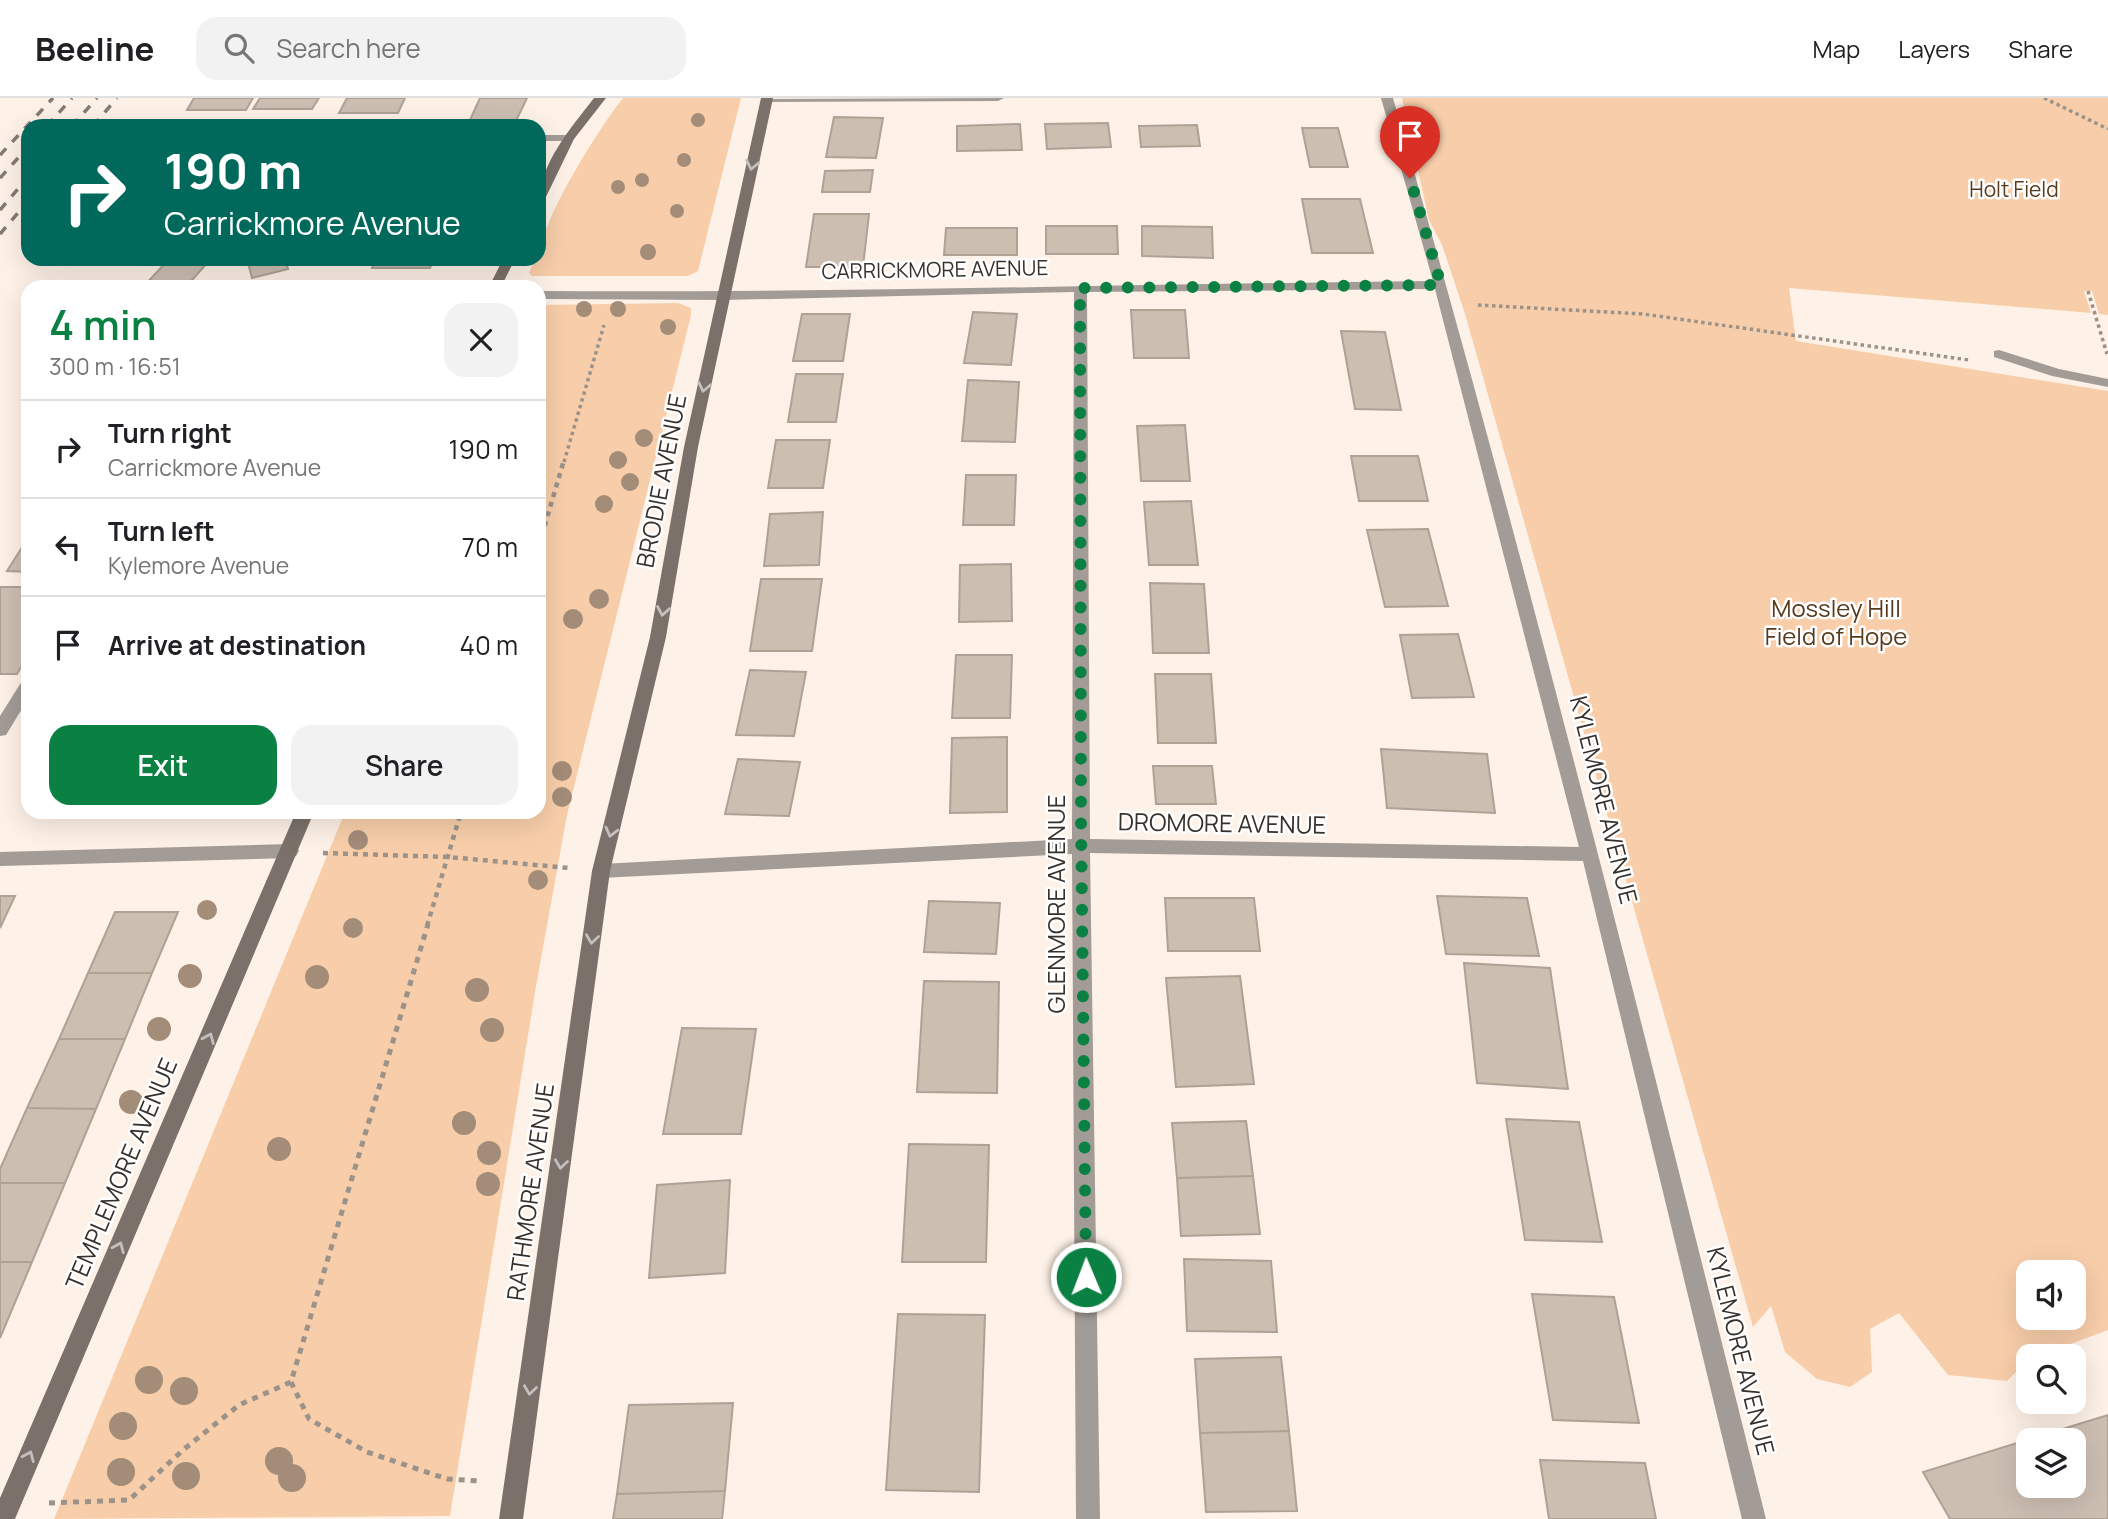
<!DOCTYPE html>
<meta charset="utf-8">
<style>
:root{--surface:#fff;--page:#f2f2f2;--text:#202124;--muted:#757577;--line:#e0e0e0;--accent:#0b8043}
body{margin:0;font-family:Manrope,sans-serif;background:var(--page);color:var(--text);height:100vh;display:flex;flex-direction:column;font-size:26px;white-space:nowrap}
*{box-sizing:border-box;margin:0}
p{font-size:23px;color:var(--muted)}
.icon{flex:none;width:38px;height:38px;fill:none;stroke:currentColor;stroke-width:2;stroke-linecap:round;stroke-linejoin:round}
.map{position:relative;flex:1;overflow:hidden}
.side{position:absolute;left:21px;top:182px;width:525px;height:539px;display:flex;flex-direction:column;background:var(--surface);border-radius:21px;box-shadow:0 7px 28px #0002}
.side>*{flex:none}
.hud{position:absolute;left:21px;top:21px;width:525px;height:147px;border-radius:21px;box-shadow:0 7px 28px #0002;background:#00695c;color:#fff;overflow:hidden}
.tools{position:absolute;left:2016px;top:1162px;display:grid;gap:14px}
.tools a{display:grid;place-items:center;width:70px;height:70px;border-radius:14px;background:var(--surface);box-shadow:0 7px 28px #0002;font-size:35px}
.pin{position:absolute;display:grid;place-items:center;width:60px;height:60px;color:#fff;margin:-72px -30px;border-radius:50% 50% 50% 0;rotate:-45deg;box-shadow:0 0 7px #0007}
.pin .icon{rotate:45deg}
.me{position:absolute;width:77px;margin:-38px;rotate:359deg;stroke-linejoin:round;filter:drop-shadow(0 0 5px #0008)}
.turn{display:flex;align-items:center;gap:24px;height:147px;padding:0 28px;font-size:32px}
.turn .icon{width:91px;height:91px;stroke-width:2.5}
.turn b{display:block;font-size:49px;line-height:60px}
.round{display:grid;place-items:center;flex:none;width:74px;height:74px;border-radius:21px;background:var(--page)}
.head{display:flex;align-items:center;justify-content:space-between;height:119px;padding:0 28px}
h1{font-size:42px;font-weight:600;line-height:52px;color:var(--accent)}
.button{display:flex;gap:14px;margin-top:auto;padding:14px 28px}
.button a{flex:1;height:80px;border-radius:21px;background:var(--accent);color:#fff;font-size:28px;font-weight:600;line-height:80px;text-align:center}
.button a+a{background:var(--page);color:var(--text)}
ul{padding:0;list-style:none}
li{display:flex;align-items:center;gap:21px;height:98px;padding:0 28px;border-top:2px solid var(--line)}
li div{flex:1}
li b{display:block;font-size:26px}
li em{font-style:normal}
header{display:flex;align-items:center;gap:42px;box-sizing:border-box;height:98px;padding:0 35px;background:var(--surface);border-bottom:2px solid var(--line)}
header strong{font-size:33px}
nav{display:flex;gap:38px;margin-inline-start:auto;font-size:24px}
.search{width:490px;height:63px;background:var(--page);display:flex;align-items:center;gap:18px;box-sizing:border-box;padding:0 24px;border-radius:21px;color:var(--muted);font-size:26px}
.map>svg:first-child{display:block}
.green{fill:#f8ceaa;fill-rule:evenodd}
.building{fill:#cdbeb2;stroke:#b0a195;stroke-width:2;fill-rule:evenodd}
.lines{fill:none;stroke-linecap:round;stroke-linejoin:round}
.path-far2{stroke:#9b928a;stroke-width:3.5;stroke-dasharray:3.5 3.5;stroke-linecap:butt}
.path-far1{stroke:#9b928a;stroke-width:4.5;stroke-dasharray:5 5;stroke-linecap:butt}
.path{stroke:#9b928a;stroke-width:5;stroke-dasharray:6 6;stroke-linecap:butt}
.lane{fill:#a29b96;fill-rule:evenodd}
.street{fill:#a29b96;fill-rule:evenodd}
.secondary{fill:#7b716a;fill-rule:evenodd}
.rail{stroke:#847b74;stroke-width:3.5;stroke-dasharray:9 9;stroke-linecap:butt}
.tree{fill:#a38c78}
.oneway{stroke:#c4bfbc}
.route{stroke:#0b8043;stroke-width:12;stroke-dasharray:0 21.6}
.labels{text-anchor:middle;stroke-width:5;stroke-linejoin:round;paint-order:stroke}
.far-park-label{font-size:21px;fill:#583a1d;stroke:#fff}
.far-street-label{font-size:21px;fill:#37312c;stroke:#fff}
.street-label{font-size:24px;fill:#37312c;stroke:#fff}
.park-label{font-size:24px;fill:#583a1d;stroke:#fff}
</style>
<header>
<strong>Beeline</strong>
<div class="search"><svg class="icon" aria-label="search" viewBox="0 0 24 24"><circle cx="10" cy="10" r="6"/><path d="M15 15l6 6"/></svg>Search here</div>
<nav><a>Map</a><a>Layers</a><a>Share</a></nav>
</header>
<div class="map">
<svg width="2108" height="1421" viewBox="0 0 2108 1421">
<rect width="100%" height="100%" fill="#fef1e7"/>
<path class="green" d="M623,0h118l-43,173 -10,5h-156l-3,-3 6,-14h4c0,-36 60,-131 84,-161z
M1402,0h706v217l-9,-1 -7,-23h-8l7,22 -302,-25 7,53 312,50v939l-70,26h-10v4l-21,21 -59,-6 -49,-62 -29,16 2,43 -22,15 -33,-8 -32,-27 -14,-46 -18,21 -288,-1013 -23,-69 -13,-25zM2028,1174h46v46h-46z
M678,205l13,5v7l-124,500 -31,171 -86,530 -396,3 291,-707h194v-507z"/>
<path class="building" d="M194,0h59l-7,12h-59z
M260,0h59l-7,11h-59z
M347,0h58l-7,15h-59z
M480,0h47l-11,23 -46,-1z
M834,19l49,1 -7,40 -50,-1z
M1108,25l3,24 -64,2 -2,-25z
M1020,26l2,26 -65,1v-25z
M1197,27l3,21 -59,1 -2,-21z
M1302,30h36l10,39h-38z
M873,72l-3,22h-48l3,-21z
M1302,101h58l13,54h-61z
M814,116h55l-6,53h-57z
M1046,128h71l1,28h-72z
M1142,128l70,1 1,31 -71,-2z
M946,130h71v27h-73z
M169,161h13l26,3 -22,25h-43z
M247,161h38l3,10 -36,9z
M376,161h58l-4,9h-58z
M1131,212h54l4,48h-55z
M973,214l44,2 -6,51 -47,-2z
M802,216h48l-7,47h-50z
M1341,233l44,1 16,78 -46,-1z
M796,276h47l-7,48h-48z
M968,282l51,2 -4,60 -53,-1z
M1185,327l5,56h-49l-4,-55z
M776,342h54l-7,48h-55z
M1351,358h67l10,45h-69z
M966,377h50l-2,50h-51z
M1191,403l7,64h-49l-5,-63z
M823,414l-4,53 -55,1 6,-52z
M1428,431l20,77 -63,1 -18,-77z
M28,440v34l-21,-1z
M1011,466l1,57 -53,1 1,-57z
M761,481h61l-10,72h-62z
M1150,485l54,1 5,69h-56z
M0,489h28v68l-11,19h-17z
M1458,536l16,63 -62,1 -12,-63z
M956,557h56l-2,63h-58z
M750,572l56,2 -12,64 -58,-1z
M1155,576h56l5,69h-58z
M1007,639v75l-57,1 2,-75z
M1381,651l106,5 8,59 -108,-5z
M738,661l62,3 -11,54 -64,-2z
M1153,668h59l4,38h-60z
M0,798h15l-15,32z
M1437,798l90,2 12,58 -93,-2z
M1165,800h89l6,53h-92z
M929,803l71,2 -4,51 -72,-2z
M115,814h63l-26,61h-64z
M1464,865l86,5 18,121 -91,-6z
M88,875h64l-27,66h-66z
M1240,878l14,108 -78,3 -10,-109z
M924,883l75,1 -2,111 -80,-1z
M682,930l74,1 -15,105h-78z
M59,941h66l-29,70 -69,-1z
M27,1010l69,1 -31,74h-65v-14z
M1506,1021l73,3 23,120 -77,-2z
M1246,1023l7,55 -76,2 -5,-55z
M909,1046l80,1 -3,117h-84z
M1253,1078l7,58 -79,2 -4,-58z
M730,1082l-5,93 -76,5 8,-93z
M0,1085h65l-33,79h-32z
M1184,1161l87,2 6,71 -90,-1z
M0,1164h32l-32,76z
M1532,1196l82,3 25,126 -86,-3z
M898,1216l87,1 -6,177 -93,-2z
M1281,1259l8,74 -89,2 -5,-74z
M733,1305l-8,88 -108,3 12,-89z
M2108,1317v104h-158l-27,-47zM2028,1342h46v46h-46z
M1289,1333l8,80 -91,1 -6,-79z
M1540,1362l105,3 11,56h-107z
M725,1393l-3,28h-109l4,-25z"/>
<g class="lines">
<path class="path-far2" d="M2044,0l64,31
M2088,193l19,63
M1478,207l165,9 326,46
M564,364l40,-137"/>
<path class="path-far1" d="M539,447l25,-85
M323,755l125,4 121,11
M427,828l34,-114"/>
<path class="path" d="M291,1284l18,37 58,33 80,27 34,2
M49,1405l80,-3 54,-50 56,-45 52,-23 137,-458"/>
<path class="lane" d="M1999,252l60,19 49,10v8l-56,-11 -58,-19v-6z
M28,581v20l-22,36 -6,1v-20l22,-35z"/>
<path class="street" d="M1004,0l-6,3 -231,1 -6,-3z
M1381,0h12c135,469 254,945 373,1421h-24l-159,-658 -493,-8 10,666h-24l-4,-665 -471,24 -6,-2 -3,-5 3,-5 6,-2 471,-25 2,-547 -350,8 -185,-1v-8c298,2 596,-7 894,-10zM1435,191l144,558 -489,-8 -3,-547z
M539,37h30l6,3 -6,3h-30z
M290,746l6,2 3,5 -3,5 -6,2 -290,8v-14z"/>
<path class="secondary" d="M594,0h12l-32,41 -29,60 -6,4c0,-39 32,-75 55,-105z
M761,0h12l-75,349 -32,190 -56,234 -87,648h-24l93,-648 58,-234 34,-190z
M503,161h12l-14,28h-12z
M296,714h18l-299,707h-15v-21z"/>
<path class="rail" d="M47,28l25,-28
M72,28l25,-28
M93,28l24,-28
M0,57l53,-57
M0,80l28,-31
M0,112l28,-33
M0,136l28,-33"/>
</g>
<g class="tree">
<circle cx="698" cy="22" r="7"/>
<circle cx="684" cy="62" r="7"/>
<circle cx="642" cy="82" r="7"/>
<circle cx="618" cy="89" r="7"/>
<circle cx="677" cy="113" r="7"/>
<circle cx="648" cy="154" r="8"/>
<circle cx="584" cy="211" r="8"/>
<circle cx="618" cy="211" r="8"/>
<circle cx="668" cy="229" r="8"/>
<circle cx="644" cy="340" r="9"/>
<circle cx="618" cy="362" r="9"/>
<circle cx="630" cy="384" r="9"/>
<circle cx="604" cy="406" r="9"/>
<circle cx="599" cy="501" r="10"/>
<circle cx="573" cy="521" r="10"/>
<circle cx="562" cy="673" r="10"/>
<circle cx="562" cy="699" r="10"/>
<circle cx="358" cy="742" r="10"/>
<circle cx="538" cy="782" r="10"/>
<circle cx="207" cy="812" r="10"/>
<circle cx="353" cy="830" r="10"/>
<circle cx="190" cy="878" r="12"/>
<circle cx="317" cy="879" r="12"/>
<circle cx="477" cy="892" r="12"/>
<circle cx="159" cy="931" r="12"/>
<circle cx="492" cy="932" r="12"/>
<circle cx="131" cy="1004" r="12"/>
<circle cx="464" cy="1025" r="12"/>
<circle cx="279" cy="1051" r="12"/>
<circle cx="489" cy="1055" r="12"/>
<circle cx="488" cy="1086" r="12"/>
<circle cx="149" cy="1282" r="14"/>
<circle cx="184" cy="1293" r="14"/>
<circle cx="123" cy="1328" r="14"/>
<circle cx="279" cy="1363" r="14"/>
<circle cx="121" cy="1374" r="14"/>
<circle cx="186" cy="1378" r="14"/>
<circle cx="292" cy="1380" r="14"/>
</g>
<defs><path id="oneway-chevron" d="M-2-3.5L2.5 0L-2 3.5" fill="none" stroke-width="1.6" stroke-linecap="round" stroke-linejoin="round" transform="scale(1.75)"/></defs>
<g class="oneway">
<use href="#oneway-chevron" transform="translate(752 67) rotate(102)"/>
<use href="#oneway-chevron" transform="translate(704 289) rotate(102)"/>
<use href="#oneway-chevron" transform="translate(663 513) rotate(100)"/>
<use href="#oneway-chevron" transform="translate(611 734) rotate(104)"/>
<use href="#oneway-chevron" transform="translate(592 841) rotate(98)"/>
<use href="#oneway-chevron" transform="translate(209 940) rotate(-67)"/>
<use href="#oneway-chevron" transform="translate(561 1066) rotate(98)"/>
<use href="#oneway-chevron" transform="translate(119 1149) rotate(-67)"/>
<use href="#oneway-chevron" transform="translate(530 1292) rotate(98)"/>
<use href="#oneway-chevron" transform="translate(29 1358) rotate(-67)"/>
</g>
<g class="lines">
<path class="route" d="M1086,1179l-5,-459 -1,-530 361,-3 -31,-107"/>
</g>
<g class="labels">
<g class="far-park-label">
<text x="2014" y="99">Holt Field</text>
</g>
<g class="far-street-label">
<text transform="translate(935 172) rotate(-1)" y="7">CARRICKMORE AVENUE</text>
</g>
<g class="street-label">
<text transform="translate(662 383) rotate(-79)" y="8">BRODIE AVENUE</text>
<text transform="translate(1603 702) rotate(76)" y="8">KYLEMORE AVENUE</text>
<text transform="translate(1222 726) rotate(1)" y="8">DROMORE AVENUE</text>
<text transform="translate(1057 806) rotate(-90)" y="8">GLENMORE AVENUE</text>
<text transform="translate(122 1076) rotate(-67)" y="8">TEMPLEMORE AVENUE</text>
<text transform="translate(531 1094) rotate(-82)" y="8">RATHMORE AVENUE</text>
<text transform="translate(1740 1253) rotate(76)" y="8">KYLEMORE AVENUE</text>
</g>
<g class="park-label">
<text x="1836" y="519">Mossley Hill<tspan x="1836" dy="28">Field of Hope</tspan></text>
</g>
</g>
</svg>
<div class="tools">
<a><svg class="icon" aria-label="sound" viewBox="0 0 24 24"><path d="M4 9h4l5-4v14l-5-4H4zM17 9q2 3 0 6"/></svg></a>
<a><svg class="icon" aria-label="search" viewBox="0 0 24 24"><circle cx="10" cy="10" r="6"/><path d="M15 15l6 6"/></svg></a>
<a><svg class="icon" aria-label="layers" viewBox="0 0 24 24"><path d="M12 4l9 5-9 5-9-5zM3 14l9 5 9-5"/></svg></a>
</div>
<div class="pin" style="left:1410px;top:80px;background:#d93025"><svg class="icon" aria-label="arrive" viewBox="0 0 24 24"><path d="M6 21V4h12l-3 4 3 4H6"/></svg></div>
<svg class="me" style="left:1086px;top:1179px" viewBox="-20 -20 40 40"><circle r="17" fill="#0b8043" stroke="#fff" stroke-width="3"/><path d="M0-11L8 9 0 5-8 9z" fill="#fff"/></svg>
<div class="hud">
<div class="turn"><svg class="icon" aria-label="right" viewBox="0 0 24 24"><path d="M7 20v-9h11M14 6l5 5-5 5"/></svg><div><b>190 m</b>Carrickmore Avenue</div></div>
</div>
<section class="side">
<div class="head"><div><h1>4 min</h1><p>300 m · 16:51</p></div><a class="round"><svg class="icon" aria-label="close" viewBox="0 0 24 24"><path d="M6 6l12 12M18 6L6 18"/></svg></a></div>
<ul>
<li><svg class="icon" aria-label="right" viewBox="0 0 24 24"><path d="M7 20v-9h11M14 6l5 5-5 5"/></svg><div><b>Turn right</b><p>Carrickmore Avenue</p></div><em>190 m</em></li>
<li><svg class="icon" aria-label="left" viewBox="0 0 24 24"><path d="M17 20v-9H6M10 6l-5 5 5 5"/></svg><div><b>Turn left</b><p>Kylemore Avenue</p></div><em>70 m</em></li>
<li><svg class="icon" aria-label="arrive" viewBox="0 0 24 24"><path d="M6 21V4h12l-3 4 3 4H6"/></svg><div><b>Arrive at destination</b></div><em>40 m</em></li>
</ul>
<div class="button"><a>Exit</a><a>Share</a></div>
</section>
</div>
